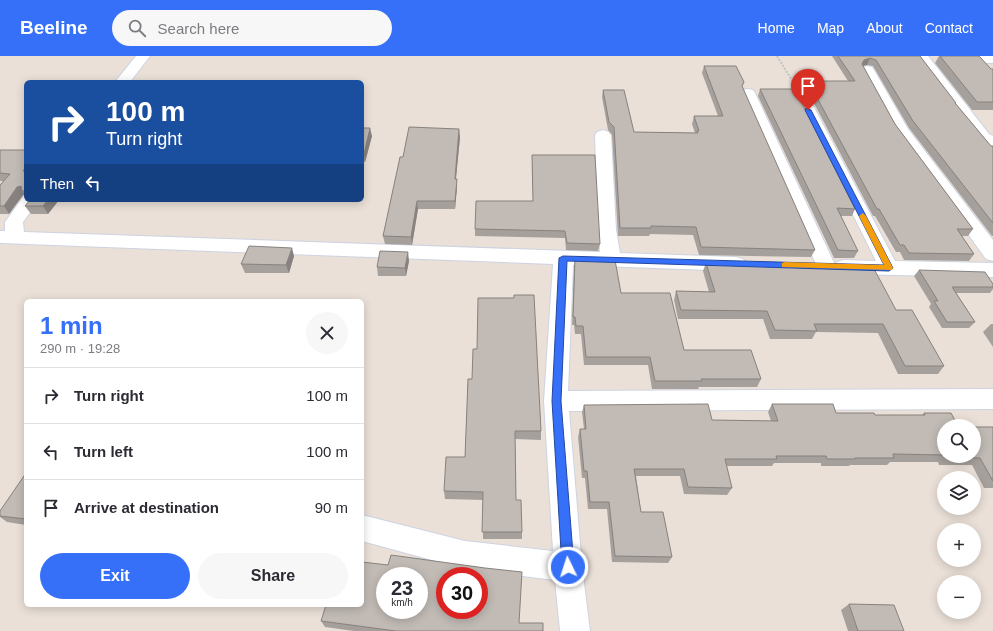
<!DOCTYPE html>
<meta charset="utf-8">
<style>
:root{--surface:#fff;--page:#f7f7f7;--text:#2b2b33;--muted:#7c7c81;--line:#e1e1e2;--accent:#366ff8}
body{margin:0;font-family:Helvetica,sans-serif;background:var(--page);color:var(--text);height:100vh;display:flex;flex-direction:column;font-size:15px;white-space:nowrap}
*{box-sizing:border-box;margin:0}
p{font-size:13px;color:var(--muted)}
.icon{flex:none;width:22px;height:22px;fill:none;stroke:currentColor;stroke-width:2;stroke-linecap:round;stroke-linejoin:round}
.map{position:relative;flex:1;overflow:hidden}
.panel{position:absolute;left:24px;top:243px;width:340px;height:308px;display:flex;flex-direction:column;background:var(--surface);border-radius:6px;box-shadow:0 2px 10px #0003}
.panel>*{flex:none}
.top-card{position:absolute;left:24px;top:24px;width:340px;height:122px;border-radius:6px;box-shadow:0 2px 10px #0003;background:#1a4fa0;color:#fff;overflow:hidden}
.fabs{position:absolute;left:937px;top:363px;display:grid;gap:8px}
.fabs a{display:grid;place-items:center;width:44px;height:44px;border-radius:50%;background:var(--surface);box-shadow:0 2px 10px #0003;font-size:20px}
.speed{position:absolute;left:376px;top:511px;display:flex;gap:8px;font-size:20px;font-weight:700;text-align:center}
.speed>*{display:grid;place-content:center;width:52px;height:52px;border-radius:50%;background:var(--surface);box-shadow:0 2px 10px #0003;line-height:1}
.speed small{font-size:10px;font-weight:400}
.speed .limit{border:6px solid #d22;background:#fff;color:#111}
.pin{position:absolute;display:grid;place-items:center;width:34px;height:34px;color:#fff;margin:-41px -17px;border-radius:50% 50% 50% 0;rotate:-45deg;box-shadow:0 0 4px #0007}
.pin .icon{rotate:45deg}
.me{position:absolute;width:44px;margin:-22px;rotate:356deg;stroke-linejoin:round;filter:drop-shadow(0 0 3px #0008)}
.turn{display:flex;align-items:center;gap:14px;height:84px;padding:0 16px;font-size:18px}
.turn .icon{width:52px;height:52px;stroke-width:2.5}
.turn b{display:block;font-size:28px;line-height:34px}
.then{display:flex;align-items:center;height:38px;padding:0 16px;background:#0003;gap:8px;font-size:15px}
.round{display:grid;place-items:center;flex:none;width:42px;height:42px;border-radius:21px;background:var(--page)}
.head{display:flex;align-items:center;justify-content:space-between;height:68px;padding:0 16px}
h1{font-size:24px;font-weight:800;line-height:30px;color:var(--accent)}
.button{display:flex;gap:8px;margin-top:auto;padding:8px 16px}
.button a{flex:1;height:46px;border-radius:24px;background:var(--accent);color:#fff;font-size:16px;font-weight:800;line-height:46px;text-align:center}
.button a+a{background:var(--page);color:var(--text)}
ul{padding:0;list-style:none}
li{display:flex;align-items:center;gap:12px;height:56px;padding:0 16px;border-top:1px solid var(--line)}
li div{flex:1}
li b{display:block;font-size:15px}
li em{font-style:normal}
header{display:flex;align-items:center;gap:24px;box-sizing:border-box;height:56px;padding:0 20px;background:var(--accent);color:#fff}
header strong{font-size:19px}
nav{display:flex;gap:22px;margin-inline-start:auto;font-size:14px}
.search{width:280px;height:36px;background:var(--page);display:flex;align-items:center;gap:10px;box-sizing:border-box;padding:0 14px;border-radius:22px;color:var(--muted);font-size:15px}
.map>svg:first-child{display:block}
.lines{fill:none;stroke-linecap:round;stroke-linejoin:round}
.minor-casing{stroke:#cdd3e0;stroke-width:2}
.path{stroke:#c3c3c3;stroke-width:2;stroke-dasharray:2 1.5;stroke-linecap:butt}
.minor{fill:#fff;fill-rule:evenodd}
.wall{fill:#a6a09c}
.shaded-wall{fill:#87827f}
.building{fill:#c1bab5;stroke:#87827f;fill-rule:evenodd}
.route{fill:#366ff8;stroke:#2348a1}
.slow{fill:#f59e0b}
</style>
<header>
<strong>Beeline</strong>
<div class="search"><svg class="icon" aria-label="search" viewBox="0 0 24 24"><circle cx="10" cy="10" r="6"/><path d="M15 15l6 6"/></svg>Search here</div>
<nav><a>Home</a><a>Map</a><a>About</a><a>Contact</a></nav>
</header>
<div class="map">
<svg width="993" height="575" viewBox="0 0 993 575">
<rect width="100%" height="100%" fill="#eae0d8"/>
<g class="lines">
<defs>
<path id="minor" d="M136,0h14l-20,26h-15z
M914,0h14l61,78 4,2v12l-16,-8z
M948,0h45v7l-40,-1 -5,-1 -2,-3z
M867,10l5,1 2,3 34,59 85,111v21l-7,-2 -93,-129 -33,-60 2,-3z
M748,33l5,1 2,3 80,172 2,-3 7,-2 32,1 -82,-165 2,-3 5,-1 5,1 2,3 87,165 98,2v14l-149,-3 -7,-2 -2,-4 -2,3 -7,2 -7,-2 -78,-178 2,-3z
M603,74l6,2 2,3 5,95 4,23 116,4 7,2 3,5 -3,5 -7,2 -163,-6 -5,126 425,-2v20l-424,2 13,156 8,64h-30l-5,-51 -90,-11 -103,-28v-26l103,26 88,10 -9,-150 9,-137 -553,-21v-12h5v-9l19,-26 2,-1v5h13l-16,22 1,10 576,20 -2,-22 -3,-95 2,-3z"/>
</defs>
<use href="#minor" class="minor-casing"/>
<path class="path" d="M777,0l16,26"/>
<use href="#minor" class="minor"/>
</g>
<path class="wall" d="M832,0h88l36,47v1l35,42h2v90h-1l-83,-108 -36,-62 -6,-1 -4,1 32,58 78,105 -5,7h-6l12,18 -5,7 -65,-1 -4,-8h-4l-21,-36h-2l-67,-128 2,-7h40z
M939,0h40l12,13h2v41h-21l-37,-47z
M704,10l40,16 -2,5 73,163 -4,7 -112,-2 -6,-20 -43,-1 -1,2h-31l-6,-101 -4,-5 -6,-33 1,-7 31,42 61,1 -3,-9 2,-8h24l-16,-43z
M760,33l95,120 -3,7h-12l18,35 -4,7h-20l-76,-162z
M362,72l10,8 -7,26h-3z
M460,81l-4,42 1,8 -2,22h-37l-6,36 -27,-1 -2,-8 20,-79z
M0,94h26v46l-1,-2 -2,1 -14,19h-9v-29l3,-4h-3z
M532,99l68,89 -2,7 -32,-1 -1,-12 -90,-2v-7l58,-28z
M30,144h29l-11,14h-17l-6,-8z
M294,200l-5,17h-44l-4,-9z
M575,203l46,34 63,57 77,29 -4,8h-58l-1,2h-46l-4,-24h-64l-3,-31h-6l-1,-9h-2l2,-57z
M409,205l-3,15h-28l-1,-9z
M706,207l190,47 48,56 -6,8h-40l-20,-41 -62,-1 -4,7h-42l-7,-20h-85l-4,-19 2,-9 33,1 -6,-21z
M919,214l74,14v5l-3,4h-34l19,29 -6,6h-27l-13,-21 2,-3 -17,-28z
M991,268h2v23l-10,-15z
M468,323l73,52v9l-26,-1 1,61 6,32v7h-39v-39l-38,-1 -1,-8 21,-34z
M772,348l64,9 39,2h47l2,-2 20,13v30h30l19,-29v61h-9l-12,-23h-33l-1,-3h-48l-3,3h-37l-1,1h-28v-3h-47l-2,3h-46l6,22 -5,7 -43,-1 -4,-18h-44l5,36 31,45 -4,6 -56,-1 -5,-53h-19l-3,-31h-3l-4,-41 2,-8h4l-2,-17 2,-7 128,15 59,1 -3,-9z
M26,417v52l-19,-3 -7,-5v-1z
M849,548l55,27h-56l-7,-21z
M321,565l198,2 24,8h-189l-29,-4z"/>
<path class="shaded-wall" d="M870,2l-3,7 -6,1 3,-6z
M370,72l2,8 -7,26 -1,-8z
M459,73l1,8 -5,50v-8z
M457,123v8l-2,22v-8z
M21,130l1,5 3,3 -2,1 -14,19 -5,-8 13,-19z
M48,144h11l-11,14 -5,-8z
M417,145l1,8 -6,36 -1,-8z
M292,192l2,8 -5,17 -3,-8z
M408,196l1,9 -3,15 -1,-8z"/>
<path class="building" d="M838,0h82l36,47h-1l36,43h2v77l-80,-102 -37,-61 -6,-2 -6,2 -2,4 33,60 78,105h-16l17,25 -65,-1 -5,-8h-4l-21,-36h-2l-69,-128h47z
M940,0h39l12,13h2v33h-16z
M704,10h32l8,16 -2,4 73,164 -114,-3 -5,-20 -45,-1v2h-31l-6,-101 -5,-5 -6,-32h21l10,42 64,1 -1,-2h2l-5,-15h29z
M760,33h35l60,120 -18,-1 21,43 -20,-1z
M409,71l50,2 -4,50h2l-2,22h-38l-6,36 -28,-1 17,-79h3z
M362,72h8l-6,26 -2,-1z
M0,94h26v17l-3,4h3v20h-4l-1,-5 -4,1 -13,19h-4v-21l10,-11 -10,-1z
M532,99h63l5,89 -33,-1 -2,-12 -90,-2 1,-28h57z
M30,144h18l-5,6h-18z
M249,190l43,2 -6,17 -45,-1z
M380,195l28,1 -3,16 -28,-1z
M575,203l40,1 6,33h49l14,57h67l10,29h-60l1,2h-47l-5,-24h-64l-3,-31h-7l-1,-9h-2z
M706,207l167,4 23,43h16l32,56h-39l-22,-42h-69l3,7 -42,-1 -8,-19 -86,-1 -5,-19 39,1z
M919,214l66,2 8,12v3h-41l23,35h-28l-13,-21h4z
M514,239h20l7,136h-26l1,69h5l1,32h-40l1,-40 -39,-1 2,-34h19l3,-78h4l1,-30h4l1,-51h36z
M708,348l4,16 66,1 -6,-17h61l3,9h38l1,2h50l-1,-2h27l7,13h-14v29l-51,-1 1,4h-39v1h-28l-1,-3h-50l1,3h-52l7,29 -44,-1 -4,-18h-50l7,43h22l9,45 -57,-1 -6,-54h-19l-3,-31h-3l-4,-42h6l-2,-24z
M974,371h19v54l-13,-23 -33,-1 -1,-1h28z
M26,417v46l-26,-3v-5z
M391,499l94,13 37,4 -3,51h24v8h-147l-75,-10 5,-16h36v-43l26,3zM385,520h34v34h-34zM445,520h34v34h-34z
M849,548l45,1 10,26h-46z"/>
<path class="route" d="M806,52l5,2 82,158 -4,3 -322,-10 -6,140 13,166 -2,5 -4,1 -4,-1 -2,-5 -10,-166 7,-143 4,-2 321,9 -79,-155z"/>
<path class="slow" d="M863,157l3,3 27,52 -1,2 -110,-3v-4l3,-1 99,3 -25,-49z"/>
</svg>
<div class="fabs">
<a><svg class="icon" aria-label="search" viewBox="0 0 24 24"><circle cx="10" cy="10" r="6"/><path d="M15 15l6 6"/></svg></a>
<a><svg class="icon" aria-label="layers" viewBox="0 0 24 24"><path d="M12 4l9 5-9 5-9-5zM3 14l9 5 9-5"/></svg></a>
<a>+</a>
<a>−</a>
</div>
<div class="speed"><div>23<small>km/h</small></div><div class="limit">30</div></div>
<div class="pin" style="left:808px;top:54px;background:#d93025"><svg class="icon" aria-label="arrive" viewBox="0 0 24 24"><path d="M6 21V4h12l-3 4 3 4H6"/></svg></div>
<svg class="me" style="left:568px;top:511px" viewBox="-20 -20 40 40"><circle r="17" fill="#366ff8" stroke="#fff" stroke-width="3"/><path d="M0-11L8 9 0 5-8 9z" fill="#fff"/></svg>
<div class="top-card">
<div class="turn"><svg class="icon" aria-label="right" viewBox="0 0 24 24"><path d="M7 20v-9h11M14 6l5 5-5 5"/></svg><div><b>100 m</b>Turn right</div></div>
<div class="then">Then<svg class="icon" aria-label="left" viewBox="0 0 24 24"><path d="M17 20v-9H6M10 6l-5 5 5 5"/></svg></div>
</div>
<section class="panel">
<div class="head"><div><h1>1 min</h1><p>290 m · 19:28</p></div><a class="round"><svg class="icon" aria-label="close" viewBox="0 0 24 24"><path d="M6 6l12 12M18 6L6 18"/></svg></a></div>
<ul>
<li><svg class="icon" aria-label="right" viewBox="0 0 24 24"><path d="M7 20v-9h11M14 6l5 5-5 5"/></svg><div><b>Turn right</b></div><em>100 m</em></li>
<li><svg class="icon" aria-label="left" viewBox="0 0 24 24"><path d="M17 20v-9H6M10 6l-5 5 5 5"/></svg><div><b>Turn left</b></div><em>100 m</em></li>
<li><svg class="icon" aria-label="arrive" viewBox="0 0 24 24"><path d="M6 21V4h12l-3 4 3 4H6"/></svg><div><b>Arrive at destination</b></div><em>90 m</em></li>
</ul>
<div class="button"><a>Exit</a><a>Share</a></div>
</section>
</div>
